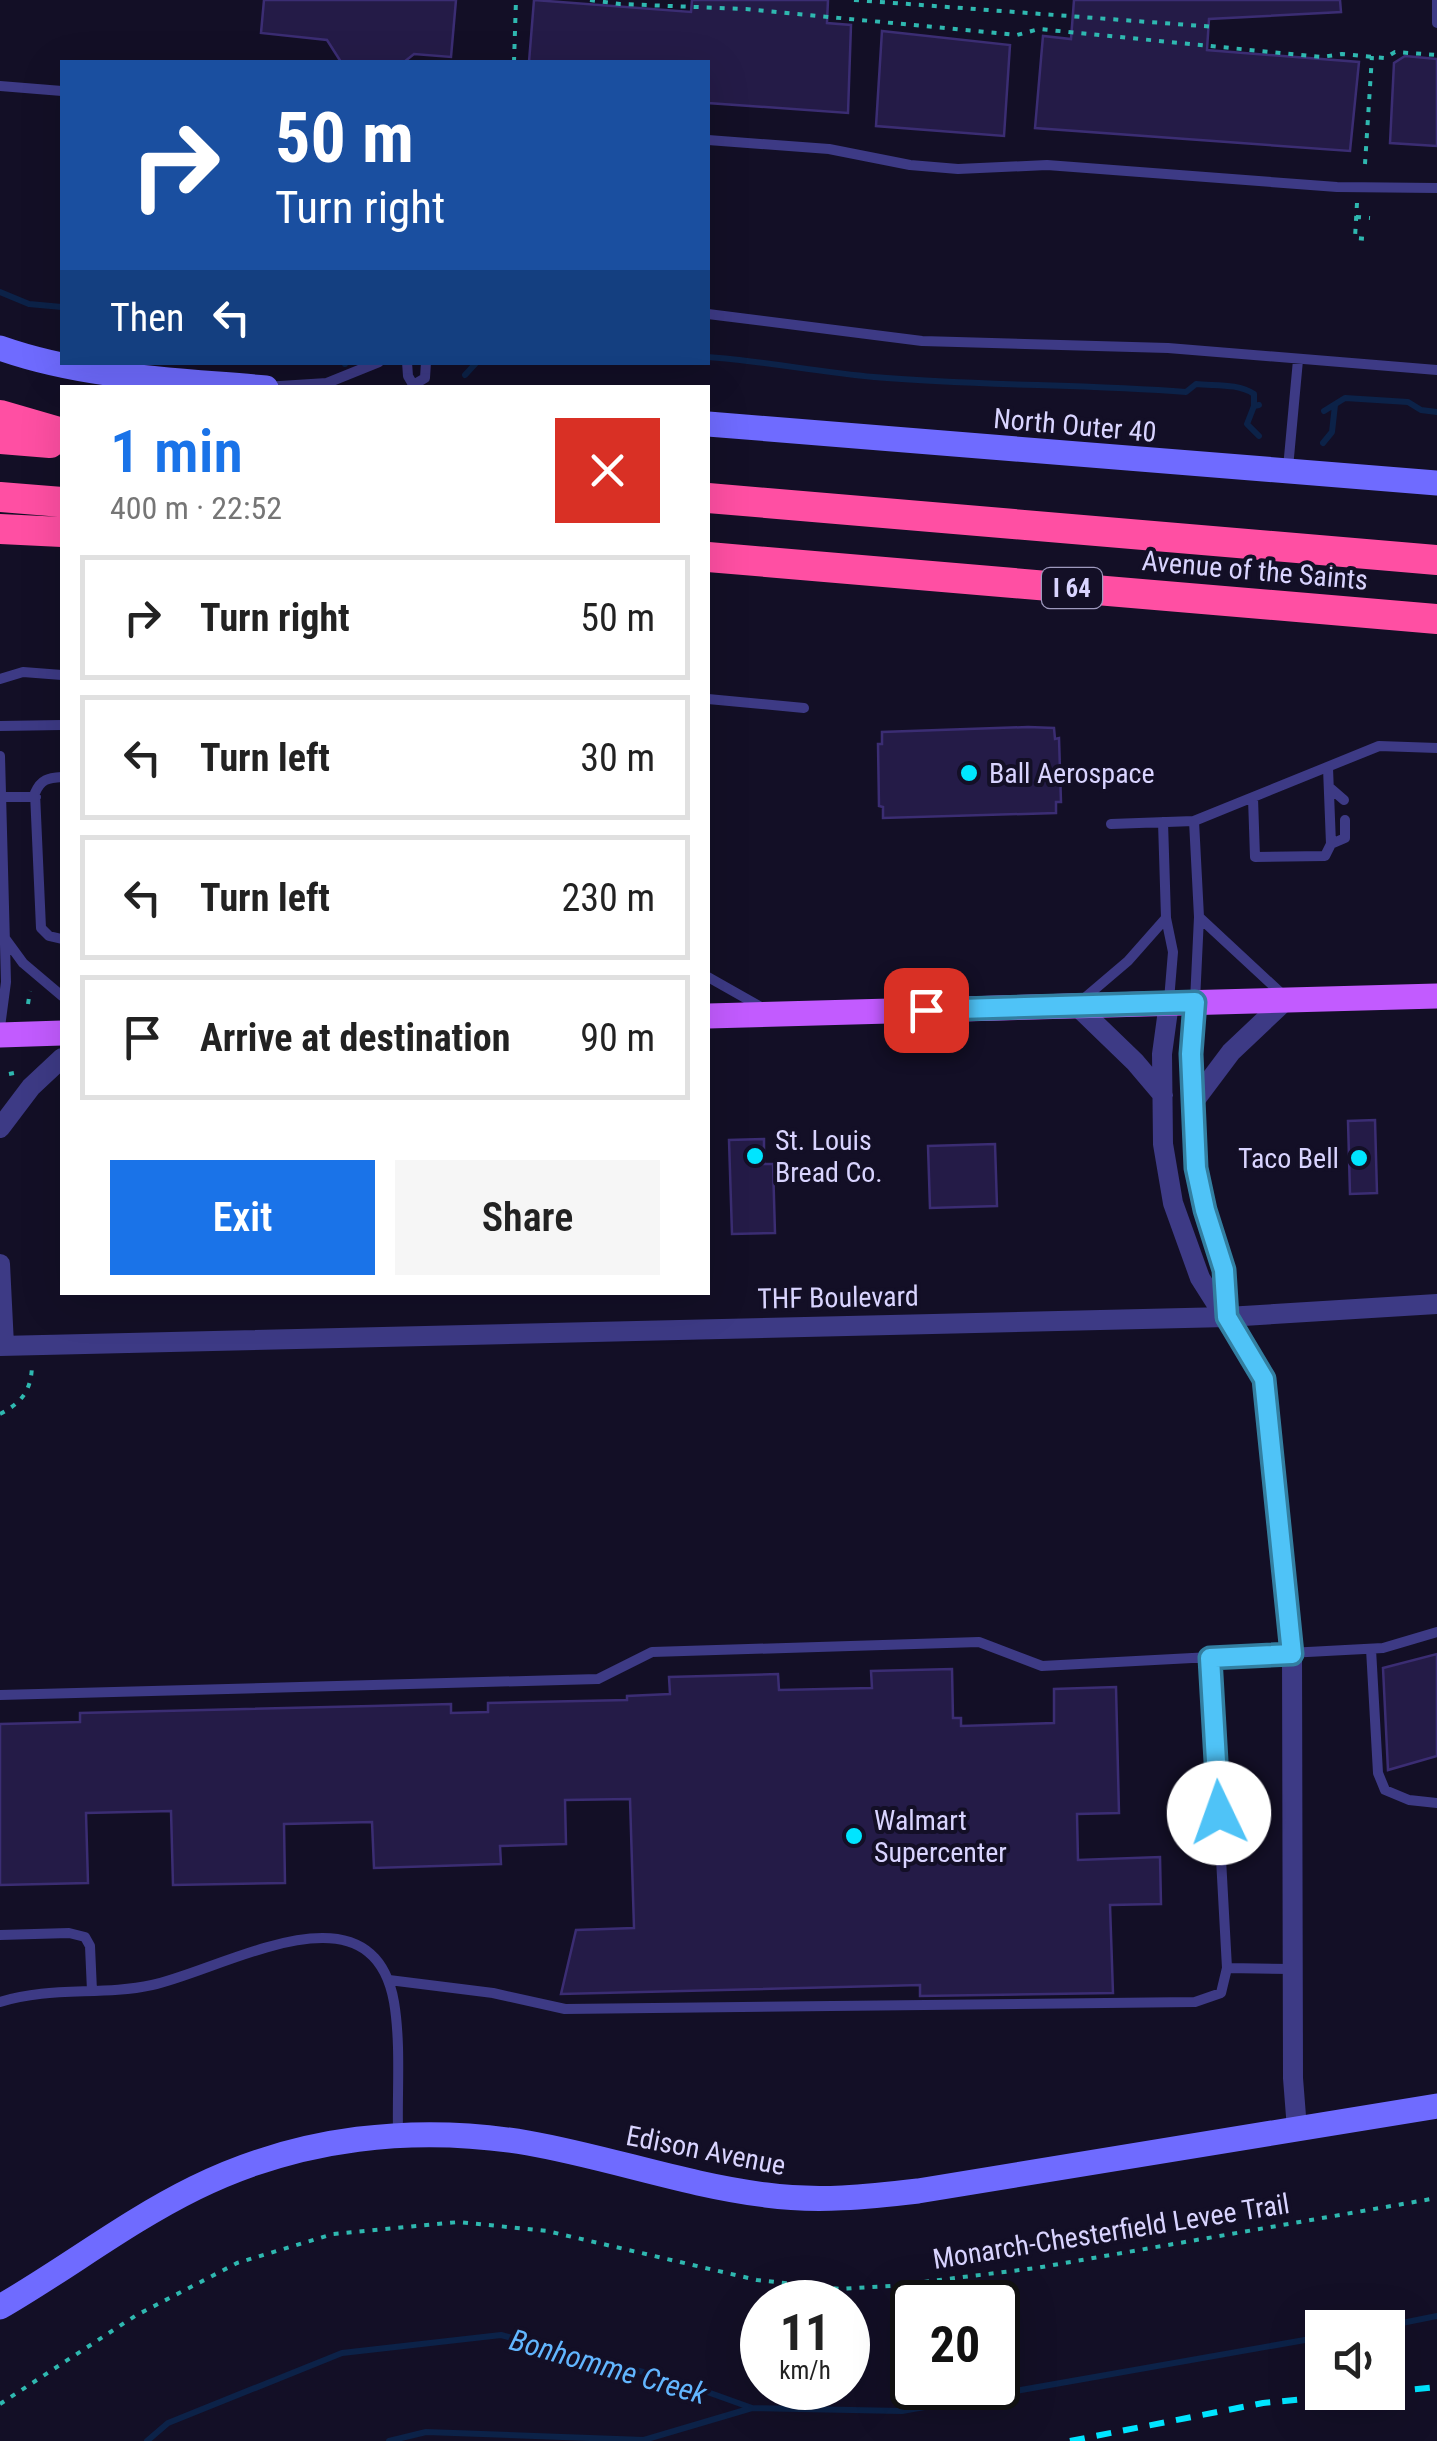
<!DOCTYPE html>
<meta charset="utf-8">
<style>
:root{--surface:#fff;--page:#f6f6f6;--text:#222;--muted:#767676;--line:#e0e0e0;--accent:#1a73e8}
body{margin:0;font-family:"Roboto Condensed",sans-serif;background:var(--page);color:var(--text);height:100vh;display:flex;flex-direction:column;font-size:38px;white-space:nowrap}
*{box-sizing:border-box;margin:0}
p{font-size:32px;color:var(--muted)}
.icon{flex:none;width:55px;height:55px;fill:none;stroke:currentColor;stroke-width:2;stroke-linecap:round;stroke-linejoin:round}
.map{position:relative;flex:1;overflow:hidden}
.panel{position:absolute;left:60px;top:385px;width:650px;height:910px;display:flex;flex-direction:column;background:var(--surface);border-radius:0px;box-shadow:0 10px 40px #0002}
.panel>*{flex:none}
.guide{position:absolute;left:60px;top:60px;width:650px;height:305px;border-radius:0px;box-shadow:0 10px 40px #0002;background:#1a4fa0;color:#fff;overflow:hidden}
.fabs{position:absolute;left:1305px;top:2310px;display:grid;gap:20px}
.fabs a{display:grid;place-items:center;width:100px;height:100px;border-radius:0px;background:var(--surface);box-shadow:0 10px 40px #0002;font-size:50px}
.speed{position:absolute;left:740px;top:2280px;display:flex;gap:20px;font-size:50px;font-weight:700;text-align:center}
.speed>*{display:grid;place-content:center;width:130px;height:130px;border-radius:50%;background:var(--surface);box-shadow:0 10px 40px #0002;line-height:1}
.speed small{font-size:25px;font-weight:400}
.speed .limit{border:5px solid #111;border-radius:15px;background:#fff;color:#111}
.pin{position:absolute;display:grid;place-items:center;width:85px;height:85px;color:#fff;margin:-42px;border-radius:20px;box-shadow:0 5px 15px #0006}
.me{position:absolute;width:110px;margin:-55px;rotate:357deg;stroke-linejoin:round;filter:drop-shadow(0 0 8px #0008)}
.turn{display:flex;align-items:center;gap:35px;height:210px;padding:0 50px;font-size:45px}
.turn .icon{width:130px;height:130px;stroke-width:2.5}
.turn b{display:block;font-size:70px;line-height:85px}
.then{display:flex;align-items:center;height:95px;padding:0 50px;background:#0003;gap:20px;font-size:38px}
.round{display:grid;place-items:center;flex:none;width:105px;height:105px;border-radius:0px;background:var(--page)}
.headline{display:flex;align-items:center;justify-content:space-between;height:170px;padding:0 50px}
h1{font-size:60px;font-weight:600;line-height:75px;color:var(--accent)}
.primary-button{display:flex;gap:20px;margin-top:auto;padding:20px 50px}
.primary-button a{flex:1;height:115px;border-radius:0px;background:var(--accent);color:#fff;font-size:40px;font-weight:600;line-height:115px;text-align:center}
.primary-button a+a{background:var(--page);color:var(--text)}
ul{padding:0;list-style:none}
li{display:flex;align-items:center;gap:30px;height:125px;margin:0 20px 15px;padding:0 30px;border:5px solid var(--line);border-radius:0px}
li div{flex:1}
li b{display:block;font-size:38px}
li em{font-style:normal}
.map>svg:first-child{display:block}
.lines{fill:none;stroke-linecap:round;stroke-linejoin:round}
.stream{stroke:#0c2248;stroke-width:6}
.building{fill:#241b47;stroke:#3b2d73;stroke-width:2.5}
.path{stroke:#2fb8b0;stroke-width:4;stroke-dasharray:5 8;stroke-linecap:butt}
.lane{stroke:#3d3a85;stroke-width:10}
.street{stroke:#3d3a85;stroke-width:20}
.secondary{stroke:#6f6bff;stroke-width:25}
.primary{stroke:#c25bff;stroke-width:25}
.highway{stroke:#ff4fa3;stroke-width:30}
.rail{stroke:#00e5ff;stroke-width:6;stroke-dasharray:15 12;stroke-linecap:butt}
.route-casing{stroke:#337fa1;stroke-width:25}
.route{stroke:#4fc3f7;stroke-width:18}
.poi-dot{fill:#00e5ff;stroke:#130f26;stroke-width:4}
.labels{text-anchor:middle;stroke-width:8;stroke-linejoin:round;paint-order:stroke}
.shield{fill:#130f26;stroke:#9e99be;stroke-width:2.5}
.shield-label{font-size:25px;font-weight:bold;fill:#d9d4ff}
.street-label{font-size:28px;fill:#d9d4ff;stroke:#130f26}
.poi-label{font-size:28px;fill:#d9d4ff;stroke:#130f26;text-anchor:start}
.water-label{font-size:30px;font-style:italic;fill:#62b6ff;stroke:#130f26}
</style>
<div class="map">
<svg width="1437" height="2441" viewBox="0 0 1437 2441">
<rect width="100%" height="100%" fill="#130f26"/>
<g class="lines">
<path class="stream" d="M0,292l29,12 33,3
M708,357c55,4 110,15 166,20 104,9 208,7 312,15l10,-8c19,2 42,-1 58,10v12l5,-1
M345,364v-2
M465,375l12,-13
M1254,406l-7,18 12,12
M1324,411l21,-13 63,4 13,8 16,2
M1323,443l9,-11 3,-27
M1377,2328l60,-12
M147,2441l21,-18 174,-70 159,-18 173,45 78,28 150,3 420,-74
M389,2441l37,-9 218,8 108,-32"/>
</g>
<path class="building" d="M264,0h192l-5,57 -37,-3 -10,8h-63l-14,-22 -66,-7z
M534,0l157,12 1,-12h136l-1,23 24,2 -3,88 -140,-10v-41h-179z
M1074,0h266l1,12 -132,7 -2,31 152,12 -9,89 -315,-23 8,-92 28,3z
M882,31l128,14 -6,91 -128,-10z
M1405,56l32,3v87l-47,-3 4,-80z
M1028,727l26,1 1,11 4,-1 2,64h-5v11l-173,5v-11l-4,-1 -1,-62h4v-12z
M1375,1120l2,73 -27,1 -2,-73z
M764,1139v25h9l2,69 -43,1 -3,-94z
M995,1144l2,62 -67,2 -2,-62z
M1437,1654v102l-49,14 -5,-102z
M952,1669l1,49h8v8l93,-3v-34l62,-2 3,126 -42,1 1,46 82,-3 1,47 -51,1 3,88 -193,3v-11l-359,9 15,-64 58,-2 -4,-129 -65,1 1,44 -66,2 1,18 -127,4 -2,-46 -88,2 1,59 -112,2 -2,-74 -85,2 2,70 -88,2v-161l80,-2v-9l292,-7 79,-2v9l37,-1v-9l139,-3v-4l43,-2 -1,-17 109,-3 1,16 93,-2 -1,-17z"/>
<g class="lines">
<path class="path" d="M590,0l30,4 126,5 271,26 22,-6 282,28 21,-3 43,4 10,-6 42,3
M854,0l362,27
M514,62l2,-62
M1365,164l7,-108
M1357,203l-2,35 13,1
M1356,217l14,1
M28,1004l2,-13
M9,1074l10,-2
M0,1414c23,-12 32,-25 32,-51
M0,2404l135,-88 102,-53 96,-29 126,-12 88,9 210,49 83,9 51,-3 145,-18 401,-70"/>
<path class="lane" d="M1437,0v23
M0,86l62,5
M708,140l121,9 81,16 48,4 89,-4 290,22 100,1
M708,314l214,27 246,7 269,22
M407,362l1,14 7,12
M415,384l10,-6 1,-16
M264,387l63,-4 52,-21
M1288,468l10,-108
M0,679l23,-7 39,3
M708,699l96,9
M0,726l62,-1
M0,756l6,226 -6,45
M62,777c-14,1 -21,2 -27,16l6,135 8,8 13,3
M1329,787l15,13
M1,797h35
M1253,798l2,59 70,-1 6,-12 -3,-76
M1194,821l5,96 -4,84
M1163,822l3,96 7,34 -4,48
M1111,824l83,-3 185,-75 58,2
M1331,844l14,-6v-18
M1199,917l84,78
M4,937l19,26 39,33
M708,977l53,30
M1081,1001l47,-40 38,-43
M1371,1649l7,124 7,17 24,10 28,3
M1210,1658l17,310
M0,1695l598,-16 54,-27 327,-10 63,24 341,-18 54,-16
M0,1935l69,-2 16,4 5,9 2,45
M389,1980l104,13 72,16 630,-7 26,-9 6,-25 65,1
M0,2002c49,-16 102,-6 152,-17 71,-15 220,-107 242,17 7,42 3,88 4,131"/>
<path class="street" d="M1195,1002l-4,53 5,113 9,42 20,61 2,44
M1169,1003l-7,51 1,90 10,59 27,75 64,101 28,275 1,424 4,51
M1076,1005l59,57 28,33
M1192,1104l39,-52 56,-53
M0,1128l31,-41 31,-29
M0,1264l4,81
M0,1346l1227,-29 210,-13"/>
<path class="secondary" d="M0,348c85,30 177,32 266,40
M708,424l729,59
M0,2307c66,-38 126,-85 195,-119 103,-51 220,-64 333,-45 80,14 157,42 238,52 51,7 102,2 152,-4l519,-85"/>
<path class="primary" d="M708,1016l729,-20
M0,1035l62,-2"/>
<path class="highway" d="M0,415l62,18
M0,439l50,4
M0,497l62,5
M708,498l729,62
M0,529l62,3
M708,557l729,62"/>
<path class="rail" d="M1388,2392l49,-5
M1070,2441l193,-38 114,-11"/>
</g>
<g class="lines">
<defs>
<path id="route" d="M926,1010l269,-8 -4,52 5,114 9,42 19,60 3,47 37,62 28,275 -82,4 9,155"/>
</defs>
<use href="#route" class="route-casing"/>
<use href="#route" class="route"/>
</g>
<g class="poi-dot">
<circle cx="969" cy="773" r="10"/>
<circle cx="755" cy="1156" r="10"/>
<circle cx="1359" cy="1158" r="10"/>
<circle cx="854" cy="1836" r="10"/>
</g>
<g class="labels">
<rect class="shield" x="1042" y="568" width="60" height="40" rx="8"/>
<g class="shield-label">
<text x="1072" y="597">I 64</text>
</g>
<g class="street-label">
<text transform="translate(1075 425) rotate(5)" y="10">North Outer 40</text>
<text transform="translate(1255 570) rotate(5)" y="10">Avenue of the Saints</text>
<text transform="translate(838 1297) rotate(-1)" y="10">THF Boulevard</text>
<text transform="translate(706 2150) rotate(11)" y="10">Edison Avenue</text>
<text transform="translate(1111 2231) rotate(-9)" y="10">Monarch-Chesterfield Levee Trail</text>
</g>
<g class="poi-label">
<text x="989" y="783">Ball Aerospace</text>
<text x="775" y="1150">St. Louis<tspan x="775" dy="32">Bread Co.</tspan></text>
<text x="1339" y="1168" text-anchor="end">Taco Bell</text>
<text x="874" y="1830">Walmart<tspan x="874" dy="32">Supercenter</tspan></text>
</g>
<g class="water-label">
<text transform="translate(608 2367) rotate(16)" y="10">Bonhomme Creek</text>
</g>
</g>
</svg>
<div class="fabs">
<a><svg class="icon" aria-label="sound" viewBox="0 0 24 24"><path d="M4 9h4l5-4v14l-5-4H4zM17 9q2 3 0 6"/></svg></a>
</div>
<div class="speed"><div>11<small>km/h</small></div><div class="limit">20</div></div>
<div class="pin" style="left:926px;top:1010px;background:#d93025"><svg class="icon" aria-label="arrive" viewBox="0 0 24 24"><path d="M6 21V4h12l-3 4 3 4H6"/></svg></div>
<svg class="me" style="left:1219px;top:1813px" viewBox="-20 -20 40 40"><circle r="19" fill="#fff"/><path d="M0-13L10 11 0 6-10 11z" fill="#4fc3f7"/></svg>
<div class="guide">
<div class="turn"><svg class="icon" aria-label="right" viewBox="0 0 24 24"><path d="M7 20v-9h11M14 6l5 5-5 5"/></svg><div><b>50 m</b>Turn right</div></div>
<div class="then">Then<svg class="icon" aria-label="left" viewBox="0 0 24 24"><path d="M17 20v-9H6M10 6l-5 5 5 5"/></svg></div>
</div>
<section class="panel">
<div class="headline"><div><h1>1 min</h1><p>400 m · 22:52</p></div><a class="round" style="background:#d93025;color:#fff"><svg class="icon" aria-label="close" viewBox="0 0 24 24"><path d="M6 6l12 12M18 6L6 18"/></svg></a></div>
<ul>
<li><svg class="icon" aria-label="right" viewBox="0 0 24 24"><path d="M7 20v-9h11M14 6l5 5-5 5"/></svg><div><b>Turn right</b></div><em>50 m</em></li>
<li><svg class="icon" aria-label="left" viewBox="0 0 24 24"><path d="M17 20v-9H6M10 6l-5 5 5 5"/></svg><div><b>Turn left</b></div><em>30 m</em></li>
<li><svg class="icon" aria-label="left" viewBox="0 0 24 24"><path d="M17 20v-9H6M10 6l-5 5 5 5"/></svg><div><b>Turn left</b></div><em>230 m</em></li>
<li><svg class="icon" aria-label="arrive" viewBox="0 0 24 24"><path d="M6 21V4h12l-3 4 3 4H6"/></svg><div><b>Arrive at destination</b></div><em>90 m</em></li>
</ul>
<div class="primary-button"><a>Exit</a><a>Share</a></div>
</section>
</div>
